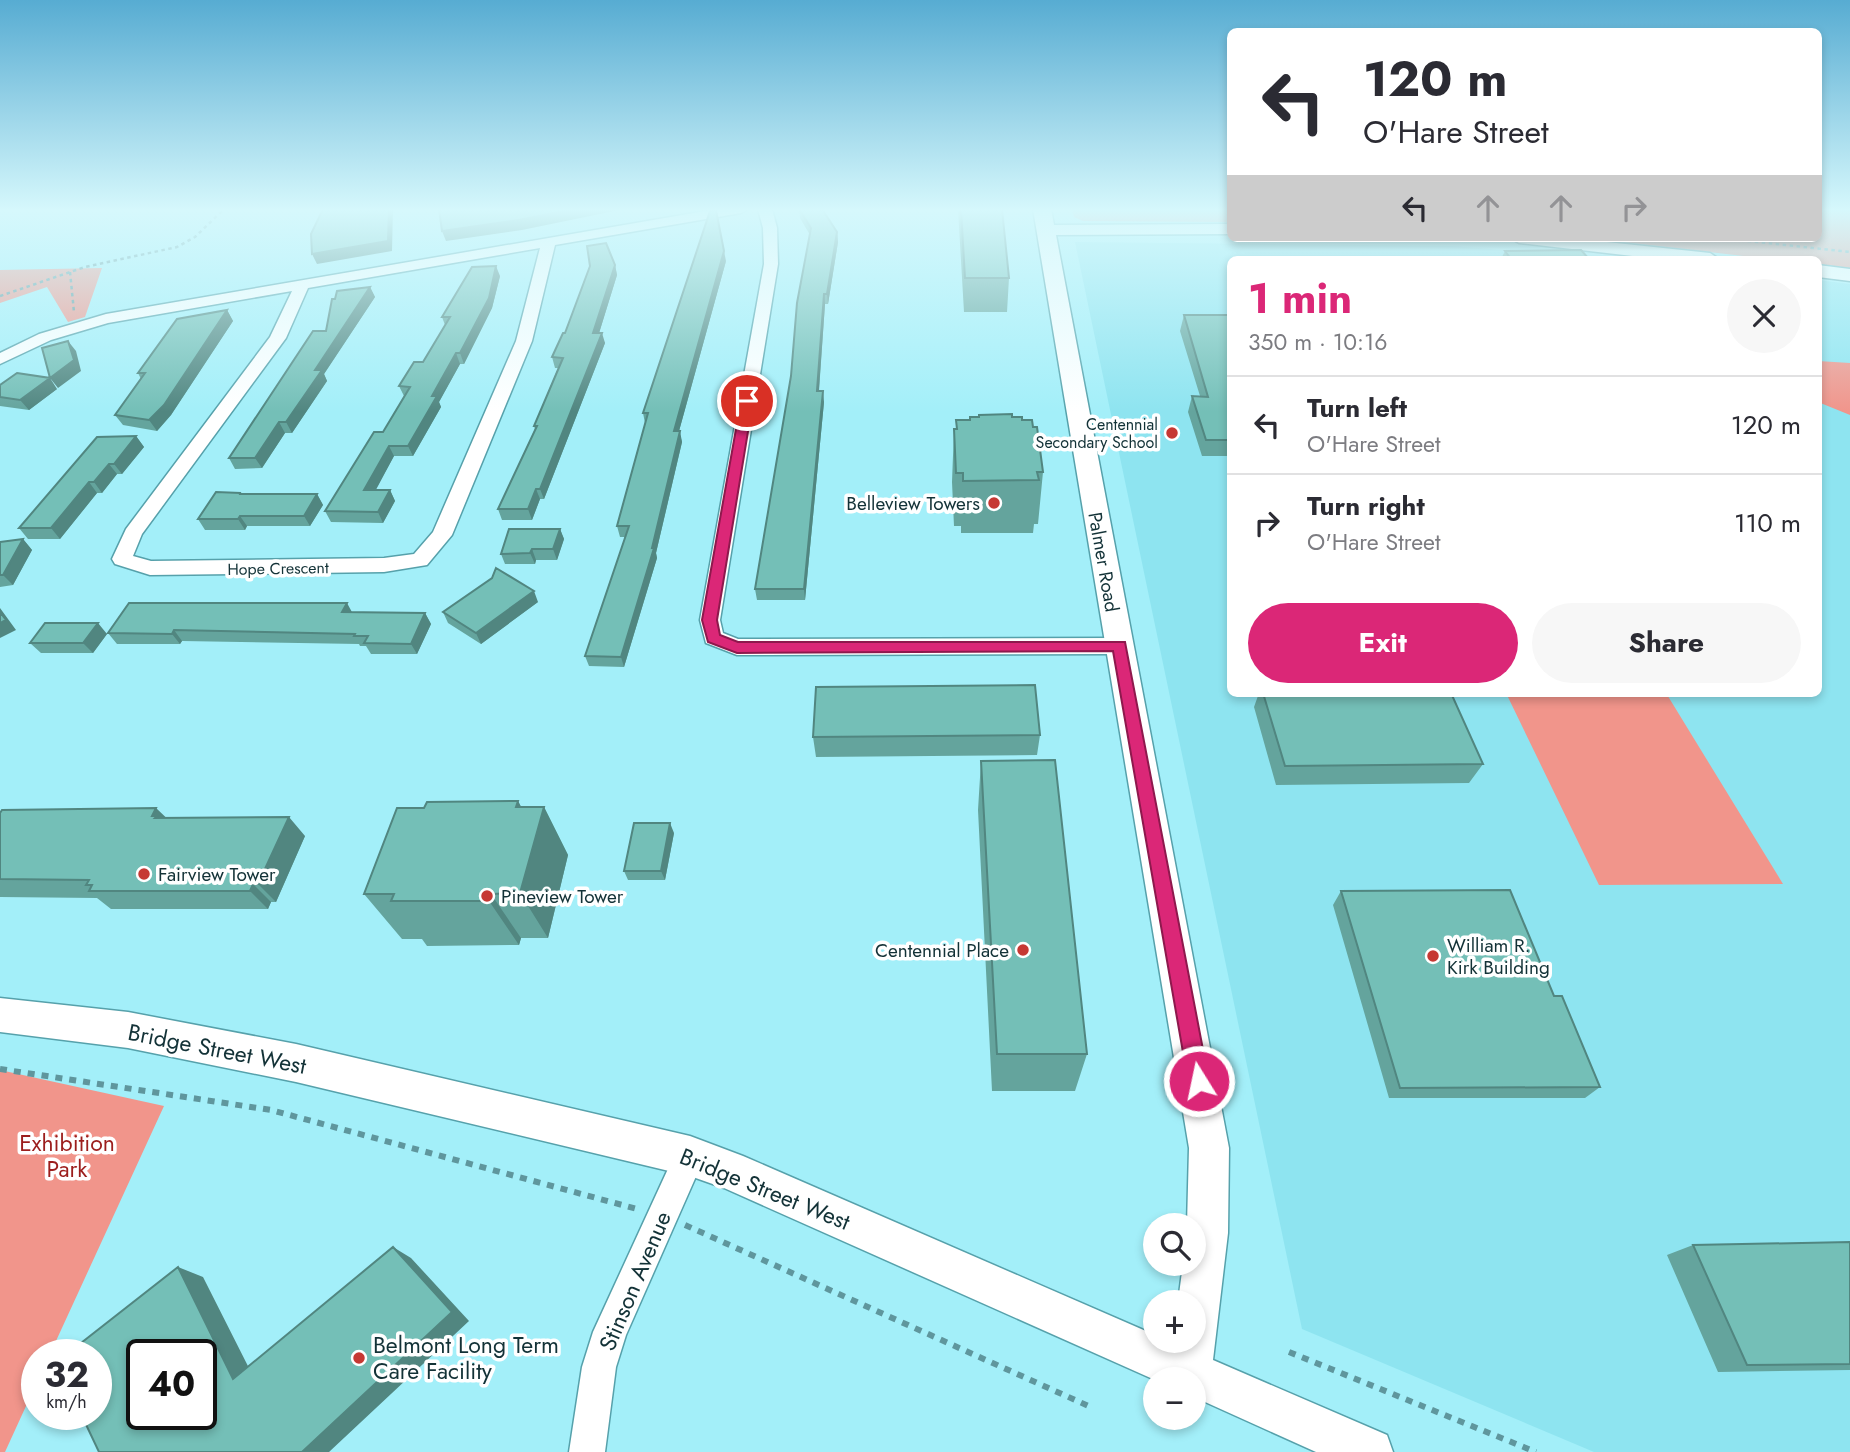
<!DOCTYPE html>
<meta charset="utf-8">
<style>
:root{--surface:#fff;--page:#f7f7f7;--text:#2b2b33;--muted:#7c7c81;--line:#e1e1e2;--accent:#db2777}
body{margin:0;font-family:Jost,sans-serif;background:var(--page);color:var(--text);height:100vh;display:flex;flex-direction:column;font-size:26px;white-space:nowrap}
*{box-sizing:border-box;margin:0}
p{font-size:23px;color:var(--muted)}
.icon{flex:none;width:38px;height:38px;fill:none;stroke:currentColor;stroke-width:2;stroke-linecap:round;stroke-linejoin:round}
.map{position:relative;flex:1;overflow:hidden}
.sheet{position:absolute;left:1227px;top:256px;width:595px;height:441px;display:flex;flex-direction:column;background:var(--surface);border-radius:10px;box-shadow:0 4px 10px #0003}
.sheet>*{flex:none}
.guide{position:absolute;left:1227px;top:28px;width:595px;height:214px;border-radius:10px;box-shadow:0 4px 10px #0003;background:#fff;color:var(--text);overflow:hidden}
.buttons{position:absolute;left:1143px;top:1213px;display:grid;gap:14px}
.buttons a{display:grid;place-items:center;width:63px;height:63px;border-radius:50%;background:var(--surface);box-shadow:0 4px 10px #0003;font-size:35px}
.speed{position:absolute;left:21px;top:1339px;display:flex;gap:14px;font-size:35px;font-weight:700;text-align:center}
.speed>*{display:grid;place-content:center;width:91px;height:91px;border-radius:50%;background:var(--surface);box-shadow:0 4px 10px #0003;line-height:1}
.speed small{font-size:18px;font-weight:400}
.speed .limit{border:4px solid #111;border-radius:10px;background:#fff;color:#111}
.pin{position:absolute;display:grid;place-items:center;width:60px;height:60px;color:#fff;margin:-30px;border:4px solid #fff;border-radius:50%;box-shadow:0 2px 7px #0007}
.me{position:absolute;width:77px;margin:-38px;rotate:350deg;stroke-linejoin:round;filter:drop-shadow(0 0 5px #0008)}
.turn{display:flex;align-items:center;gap:24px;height:147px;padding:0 21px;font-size:32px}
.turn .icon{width:91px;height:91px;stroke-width:2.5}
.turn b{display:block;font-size:49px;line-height:60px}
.lanes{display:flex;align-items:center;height:66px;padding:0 21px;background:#0003;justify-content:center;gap:35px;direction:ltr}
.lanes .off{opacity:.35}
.round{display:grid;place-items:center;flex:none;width:74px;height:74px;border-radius:37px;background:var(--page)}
.headline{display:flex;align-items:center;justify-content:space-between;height:119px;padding:0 21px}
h1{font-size:42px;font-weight:700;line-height:52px;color:var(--accent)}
.button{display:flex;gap:14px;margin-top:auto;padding:14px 21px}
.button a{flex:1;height:80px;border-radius:42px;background:var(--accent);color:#fff;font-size:28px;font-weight:700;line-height:80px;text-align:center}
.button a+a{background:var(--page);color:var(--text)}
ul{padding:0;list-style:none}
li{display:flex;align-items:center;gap:21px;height:98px;padding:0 21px;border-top:2px solid var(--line)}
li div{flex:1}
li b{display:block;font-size:26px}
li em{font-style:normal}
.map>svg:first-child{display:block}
.built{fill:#8ee4f0}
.green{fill:#f1958b}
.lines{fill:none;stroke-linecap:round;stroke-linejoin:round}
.minor-casing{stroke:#56a1ab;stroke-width:3}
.tertiary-casing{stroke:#56a1ab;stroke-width:3}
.path-far1{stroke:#5f969d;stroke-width:2.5;stroke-dasharray:3.5 3.5;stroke-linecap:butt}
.path{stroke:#5f969d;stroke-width:6;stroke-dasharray:7 7;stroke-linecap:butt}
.minor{fill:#fff;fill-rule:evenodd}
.tertiary{fill:#fff;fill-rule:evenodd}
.wall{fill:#64a49d}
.shaded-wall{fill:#518680}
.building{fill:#74bfb7;stroke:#518680;stroke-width:2;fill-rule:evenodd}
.route{fill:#db2777;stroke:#8e194d;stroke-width:2}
.poi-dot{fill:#c63833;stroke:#fff;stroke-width:2.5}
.labels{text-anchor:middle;stroke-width:7;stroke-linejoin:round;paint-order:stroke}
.far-poi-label{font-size:16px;fill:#133237;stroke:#fff;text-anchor:end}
.far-street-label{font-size:16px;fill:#133237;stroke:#fff}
.poi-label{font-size:19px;fill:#133237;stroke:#fff;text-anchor:start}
.street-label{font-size:19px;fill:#133237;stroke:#fff}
.near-street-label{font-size:23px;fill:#133237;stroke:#fff}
.near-park-label{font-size:23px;fill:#9c1e1d;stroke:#fff}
.near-poi-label{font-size:23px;fill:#133237;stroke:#fff;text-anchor:start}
</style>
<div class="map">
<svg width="1850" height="1452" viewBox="0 0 1850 1452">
<rect width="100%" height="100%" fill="#a3eff9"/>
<path class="built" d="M1075,242l378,4 161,13h-384v434h588v-413l32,4v1168h-256l-292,-123z"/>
<path class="green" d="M1072,209h158v13l-147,-1 -9,-4z
M1818,209h32v59l-32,-4v-5h-49l-179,-21h228z
M102,268l-17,49 -17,5 -21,-35 -47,16v-33z
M1818,361l32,2v52l-32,-13z
M1506,693h160l117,191 -184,1z
M0,1070l164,36 -114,248h-13v28l-32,70h-5z"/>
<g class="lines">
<defs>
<path id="minor" d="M717,209h31l-7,4 -186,32 -23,96 -80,194 -25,30 -43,7 -234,3 -35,-11 -3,-5 14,-30 144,-192 22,-46 -184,32 -57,17 -51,24v-11l39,-19 67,-20zM540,248l-24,93 -83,191 -19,22 -30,4 -233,3 -18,-5 9,-22 144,-196 22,-50z
M758,209h14l5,19 1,36 -58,356 3,13 15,6 381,-1 8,3 3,5 -3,5 -8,3 -382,1 -31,-12 -6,-23 64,-356 -1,-36z
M690,1141l11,4 4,11 -79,179 -10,32 -11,85h-36l13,-85 11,-35 86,-187z"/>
<path id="tertiary" d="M1033,209h18l3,16 176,-1v10l-174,1 173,913 -1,85 -15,127 174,75 6,17h-77l-122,-55v-18l-39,1 -431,-192 -34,-12 -394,-94 -168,-34 -128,-16v-34l128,14 168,32 394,92 53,20 412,179v5h39v-38h-16l5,-38h11v-39h-7l2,-77z
M1510,238h59l141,15 9,6h-60l-140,-16z
M1818,265l32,4v12l-32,-4z"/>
</defs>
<use href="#minor" class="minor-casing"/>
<use href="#tertiary" class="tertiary-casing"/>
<path class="path-far1" d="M1720,238l130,14
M70,272l4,40
M0,296l85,-29 92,-20 18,-10 29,-28"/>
<path class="path" d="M0,1069l271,41 366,99
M685,1225l408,183
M1289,1352l247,100"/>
<use href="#minor" class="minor"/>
<use href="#tertiary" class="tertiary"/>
</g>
<path class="wall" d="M799,209l38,23 1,10 -10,62h-3l-6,87 5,11 -19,198h-48l-2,-11 36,-213 19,-141 -10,-17z
M958,209h44l7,69 -2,34h-43z
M1505,251l84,8h-88z
M726,261l-47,170 3,11 -26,111 1,5 -33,109 -35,-1 -4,-10 40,-119h-5l-3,-11 28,-103 -2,-10z
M615,265l2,10 -18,58 6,10 -61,156h-4l-8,21h-30l-4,-11 37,-80 -1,-3 24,-58h-3l-3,-11 13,-24z
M500,276l-8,32 -28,56h-4l-21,38 2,5 -28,49h-19l-19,34h15l5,11 -12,22 -52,-1 -6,-11 58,-79 21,-36 -5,-10 24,-24 22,-37 -3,-8z
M370,287l5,10 -51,77 3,7 -35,52h-7l-23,35 -27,1 -6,-11 97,-127 9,-32z
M227,310l6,11 -62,94 -14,16 -34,-6 -8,-10 26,-36 -3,-6z
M1184,315h46v141h-28l-14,-44 4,-16h8l-20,-65z
M0,385l57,4 -28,21 -29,-4z
M1012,417l10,3 11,7 10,45 -5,52h-4l-1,9h-72v-7h-7l-2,-44 2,-53h2v-9z
M136,436l8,11 -22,27h-5l-15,19h-5l-37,46h-32l-9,-11z
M241,493l1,1h75l6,11 -13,21h-63l-2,4h-40l-7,-11z
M560,529l4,10 -7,21h-21l-1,4h-30l-4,-10z
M23,539l9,11 -19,35 -13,2v-45z
M538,602l-57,42 -33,-21 -5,-11z
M352,612l73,1 6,11 -14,30h-46l-5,-8h-6l-1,-2 -177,-3 -2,3h-63l-9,-11z
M107,634l-14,19h-52l-11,-10z
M1259,693h192l32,71 -14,19 -193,2 -22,-78z
M1040,735l-3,20 -221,2 -3,-20z
M981,761l106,293 -12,37h-83l-14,-281z
M518,801l3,6h23l24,48 -20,83h-27l-2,7 -92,1 -5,-7h-20l-38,-45 60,-86z
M0,813l166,5 139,18 -29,66h-5l-3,7h-157l-14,-11 -97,-1z
M674,833l-9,47h-37l-4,-9z
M1341,891l213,105 46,91 -15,11h-196l-56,-193z
M1850,1242v128l-132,2 -51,-117 26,-10z"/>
<path class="shaded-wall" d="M389,209h4l-1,42 -75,13 -5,-10z
M574,209h50l-102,21 -76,11 -4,-10z
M837,232l1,10 -10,62 -1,-10z
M724,251l2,10 -50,181 -2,-11z
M615,265l2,10 -21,68 -3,-10z
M496,266l4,10 -8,32 -28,56 -4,-11z
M370,287l5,10 -51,77 3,7 -35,52 -6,-11 29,-52z
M824,294l1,10 -7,98 -1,-11z
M227,310l6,11 -62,94 -14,16 -8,-11z
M602,333l3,10 -61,156 -4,-10z
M68,341l8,10 5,20 -23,17 -8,-10z
M456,353l4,11 -21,38 2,5 -28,49 -5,-10 24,-50z
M50,378l7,11 -28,21 -9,-10z
M823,391l1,11 -19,198 -1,-11z
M279,422l6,11 -23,35 -7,-10z
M680,431l2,11 -26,111 1,5 -33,109 -3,-10 31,-109z
M136,436l8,11 -22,27 -8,-10z
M389,446l5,10 -24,45 -6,-11z
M109,464l8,10 -15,19 -8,-11z
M89,482l8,11 -37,46 -9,-11z
M536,489l4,10 -8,21 -4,-11z
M390,490l5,11 -12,22 -5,-11z
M317,494l6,11 -13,21 -6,-10z
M240,516l7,10 -2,4 -7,-11z
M560,529l4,10 -7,21 -4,-11z
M23,539l9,11 -19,35 -10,-10z
M532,549l4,11 -1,4 -5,-11z
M534,591l4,11 -57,42 -5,-11z
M347,603l6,11 -11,-2z
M0,608l16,22 -16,8z
M425,613l6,11 -14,30 -6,-10z
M98,623l9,11 -14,19 -10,-10z
M174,630l8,11 -2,3 -8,-10z
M518,801l18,34 8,-28 24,48 -20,83 -28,-45 -4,-86z
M156,808l20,19 -24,-11z
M289,817l16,19 -29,66 -18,-18z
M670,823l4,10 -9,47 -4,-9z
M253,884l18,18 -3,7 -18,-18z
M491,894l30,44 -2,7 -30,-44z
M393,1247l18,11 58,63 -140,131h-27z
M178,1267l25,10 55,109 -25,-7z"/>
<path class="building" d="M323,209h66l-1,32 -76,13 -1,-20z
M439,209h135l-55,11 -77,11z
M799,209h23l15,23 -10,62h-3l-7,97h6l-19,198h-49l36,-213 6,-73 14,-75z
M961,209h41l7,69h-44z
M716,210l8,41 -50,180h6l-28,117h2l-33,109 -36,-1 44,-130h-12l31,-113h-5l67,-202z
M606,243l9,22 -22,68h9l-62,156h-4l-8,20h-30l39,-83h-3l29,-68 -11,-1 11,-24h2l25,-67 -3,-20z
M1581,250l8,9h-78l-6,-8z
M496,266l-7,32 -29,55h-4l-24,43h5l-29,50h-19l-25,44h26l-12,22 -53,-1 49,-79h9l27,-45 -11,-1 15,-24h9l27,-45h-8l30,-50z
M370,287l-55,83h7l-36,52h-7l-24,36h-26l84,-127h13l6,-32h3l2,-8z
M227,310l-63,95 -15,15 -34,-5 30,-42h-7l39,-54z
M1184,315h46v125h-24l-14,-44 16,1z
M68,341l6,19 -24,18 -8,-30z
M17,373l33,5 -30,22 -20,-3v-12z
M1012,414v3h10v3h10l1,7h4l6,45h-6l2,8 -76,1v-8h-7l-2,-44h3l-1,-9h14v-3h9v-2z
M136,436l-22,28h-5l-15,18h-5l-38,46h-32l78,-91z
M216,492l25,1 -2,1h78l-13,22h-64l-2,3h-40z
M509,529h51l-7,20h-21l-2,4 -29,1z
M23,539l-20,36h-3v-33z
M496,568l38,23 -58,42 -33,-21 49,-34z
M129,603h218l-5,9 83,1 -14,31 -47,-1 4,-7h-14l1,-2 -181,-4 -2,4 -64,-1z
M0,612l6,8 -6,3z
M45,623h53l-15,20h-53z
M1035,685l5,50 -227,2 3,-50z
M1263,693h188l32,71 -198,2z
M1055,760l32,294h-90l-16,-293z
M518,801l-2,6h28l-24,86 -29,1 -2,7h-98l3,-7h-30l33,-86h27l3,-6z
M156,808l-4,8h5l-2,2 134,-1 -31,67h-5l-3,7h-161l3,-6h-6l3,-5 -89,-1v-66l2,-3z
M634,823h36l-9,48h-37z
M1510,890l44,106h8l38,91 -200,1 -59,-197z
M1850,1242v122l-103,1 -54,-120z
M393,1247l59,65 -150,140h-203l-18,-38h15v-60h-29l111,-87 55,112zM142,1354h59v60h-59z"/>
<linearGradient id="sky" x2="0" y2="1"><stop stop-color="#57acd2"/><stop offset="0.51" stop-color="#d6f8fc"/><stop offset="1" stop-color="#d6f8fc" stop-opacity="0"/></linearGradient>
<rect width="1850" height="412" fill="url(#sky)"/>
<path class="route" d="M747,398l6,3 -36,219 3,15 18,7h387l84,439 -3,7 -7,3 -8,-3 -3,-7 -75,-430 -376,2 -29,-11 -6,-22 39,-219z"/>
<g class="poi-dot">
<circle cx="1172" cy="433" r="7"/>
<circle cx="994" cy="503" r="7"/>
<circle cx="144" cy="874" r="7"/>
<circle cx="487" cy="896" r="7"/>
<circle cx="1023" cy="950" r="7"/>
<circle cx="1433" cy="956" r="7"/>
<circle cx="359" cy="1358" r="7"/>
</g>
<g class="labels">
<g class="far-poi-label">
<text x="1158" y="430">Centennial<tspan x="1158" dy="18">Secondary School</tspan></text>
</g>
<g class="far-street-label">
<text transform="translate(278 568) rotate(-1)" y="6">Hope Crescent</text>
</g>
<g class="poi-label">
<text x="980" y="510" text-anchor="end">Belleview Towers</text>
<text x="158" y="881">Fairview Tower</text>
<text x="501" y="903">Pineview Tower</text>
<text x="1447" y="952">William R.<tspan x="1447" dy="22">Kirk Building</tspan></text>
<text x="1009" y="957" text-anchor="end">Centennial Place</text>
</g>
<g class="street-label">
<text transform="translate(1104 562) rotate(80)" y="7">Palmer Road</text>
</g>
<g class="near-street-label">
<text transform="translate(217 1049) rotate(11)" y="8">Bridge Street West</text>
<text transform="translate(765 1189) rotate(22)" y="8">Bridge Street West</text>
<text transform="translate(635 1281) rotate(-67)" y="8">Stinson Avenue</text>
</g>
<g class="near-park-label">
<text x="67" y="1151">Exhibition<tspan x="67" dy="26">Park</tspan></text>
</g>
<g class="near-poi-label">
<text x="373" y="1353">Belmont Long Term<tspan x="373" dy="26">Care Facility</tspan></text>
</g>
</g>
</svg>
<div class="buttons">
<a><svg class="icon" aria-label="search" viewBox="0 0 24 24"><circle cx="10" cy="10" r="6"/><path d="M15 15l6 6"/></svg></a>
<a>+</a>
<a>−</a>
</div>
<div class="speed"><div>32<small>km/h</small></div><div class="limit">40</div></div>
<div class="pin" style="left:747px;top:401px;background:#d93025"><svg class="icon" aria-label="arrive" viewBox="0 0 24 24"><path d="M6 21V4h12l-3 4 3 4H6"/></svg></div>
<svg class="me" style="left:1199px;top:1081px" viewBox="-20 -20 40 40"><circle r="17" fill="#db2777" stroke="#fff" stroke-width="3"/><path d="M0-11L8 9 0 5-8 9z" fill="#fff"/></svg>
<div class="guide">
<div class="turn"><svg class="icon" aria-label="left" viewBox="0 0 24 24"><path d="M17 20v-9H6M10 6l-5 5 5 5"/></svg><div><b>120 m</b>O'Hare Street</div></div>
<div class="lanes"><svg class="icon" aria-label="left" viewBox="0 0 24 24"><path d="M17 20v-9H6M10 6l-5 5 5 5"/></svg><svg class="icon off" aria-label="ahead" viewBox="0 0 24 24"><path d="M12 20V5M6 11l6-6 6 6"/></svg><svg class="icon off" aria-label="ahead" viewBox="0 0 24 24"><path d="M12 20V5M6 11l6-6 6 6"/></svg><svg class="icon off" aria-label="right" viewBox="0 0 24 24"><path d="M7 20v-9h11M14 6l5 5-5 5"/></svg></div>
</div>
<section class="sheet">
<div class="headline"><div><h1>1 min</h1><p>350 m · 10:16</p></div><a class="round"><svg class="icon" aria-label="close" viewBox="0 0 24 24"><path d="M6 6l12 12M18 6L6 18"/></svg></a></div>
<ul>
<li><svg class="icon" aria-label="left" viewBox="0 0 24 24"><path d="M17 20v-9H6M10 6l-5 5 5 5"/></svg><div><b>Turn left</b><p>O'Hare Street</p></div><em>120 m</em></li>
<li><svg class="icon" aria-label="right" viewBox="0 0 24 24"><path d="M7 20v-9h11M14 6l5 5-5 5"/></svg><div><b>Turn right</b><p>O'Hare Street</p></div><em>110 m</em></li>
</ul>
<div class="button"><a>Exit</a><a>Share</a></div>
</section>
</div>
